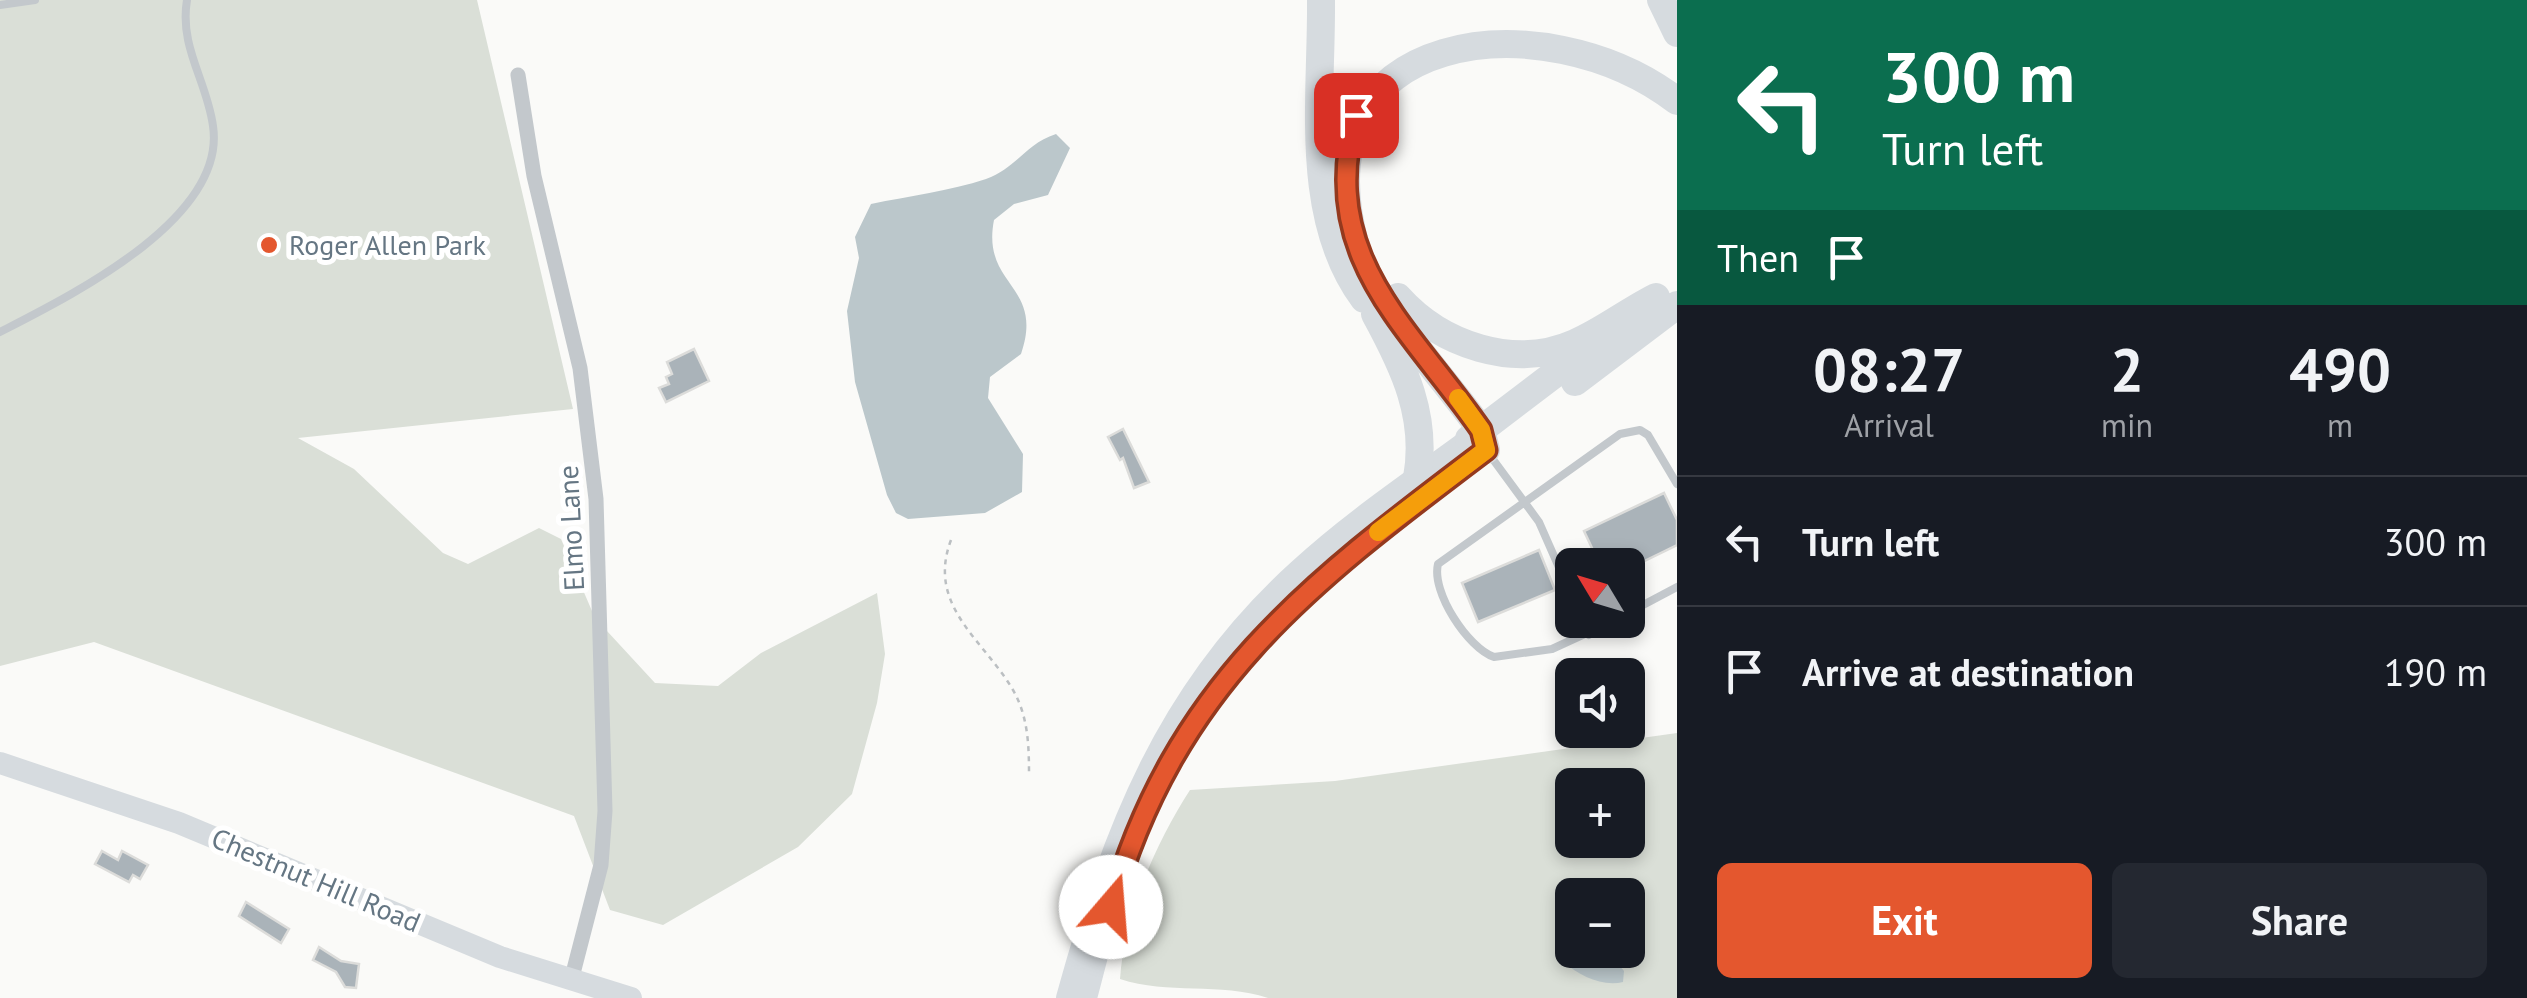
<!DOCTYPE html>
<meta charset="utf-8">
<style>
:root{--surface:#171b24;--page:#242831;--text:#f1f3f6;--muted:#9ea1a6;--line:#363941;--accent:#e4572e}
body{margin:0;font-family:"PT Sans",sans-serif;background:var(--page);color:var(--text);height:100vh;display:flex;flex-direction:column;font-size:38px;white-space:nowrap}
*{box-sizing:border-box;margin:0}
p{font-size:32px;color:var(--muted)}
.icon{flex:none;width:55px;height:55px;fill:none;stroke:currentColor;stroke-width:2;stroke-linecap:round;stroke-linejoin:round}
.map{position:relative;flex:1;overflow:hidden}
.drawer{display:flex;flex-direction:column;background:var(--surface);width:850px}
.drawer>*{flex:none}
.hud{background:#0b6e4f;color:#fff;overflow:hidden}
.needle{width:65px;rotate:308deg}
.controls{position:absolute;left:1555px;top:548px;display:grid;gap:20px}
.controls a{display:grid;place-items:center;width:90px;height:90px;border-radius:15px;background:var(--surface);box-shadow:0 5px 15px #0003;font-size:50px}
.pin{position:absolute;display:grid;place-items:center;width:85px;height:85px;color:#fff;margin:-42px;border-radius:20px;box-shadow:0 5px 15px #0006}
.me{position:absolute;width:110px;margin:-55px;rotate:18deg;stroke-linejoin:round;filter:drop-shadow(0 0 8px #0008)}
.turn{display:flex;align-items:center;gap:35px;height:210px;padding:0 40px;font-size:45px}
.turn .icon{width:130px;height:130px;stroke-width:2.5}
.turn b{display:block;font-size:70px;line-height:85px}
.then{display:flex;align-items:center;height:95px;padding:0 40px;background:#0003;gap:20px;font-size:38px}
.eta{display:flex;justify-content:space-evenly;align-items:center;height:170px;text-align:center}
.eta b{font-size:60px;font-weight:700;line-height:70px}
.action{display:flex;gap:20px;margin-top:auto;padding:20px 40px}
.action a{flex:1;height:115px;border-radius:15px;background:var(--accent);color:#fff;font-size:40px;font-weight:700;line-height:115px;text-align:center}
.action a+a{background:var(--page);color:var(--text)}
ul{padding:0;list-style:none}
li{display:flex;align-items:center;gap:30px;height:130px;padding:0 40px;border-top:2px solid var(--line)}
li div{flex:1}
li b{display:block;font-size:38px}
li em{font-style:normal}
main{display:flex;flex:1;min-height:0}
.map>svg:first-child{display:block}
.green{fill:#dadfd7;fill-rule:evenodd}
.water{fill:#bbc7cb}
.building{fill:#aab3b9;stroke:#dcdcda;stroke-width:2.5}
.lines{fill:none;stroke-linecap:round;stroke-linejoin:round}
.path{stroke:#bbbfc2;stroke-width:2.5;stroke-dasharray:5 5;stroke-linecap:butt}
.lane{stroke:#c3c8cc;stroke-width:8}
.street{stroke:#c3c8cc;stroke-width:15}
.secondary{stroke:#d6dbdf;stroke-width:22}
.highway{stroke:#d6dbdf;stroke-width:28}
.route-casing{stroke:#94391e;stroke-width:25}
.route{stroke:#e4572e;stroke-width:18}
.slow{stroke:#f59e0b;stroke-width:18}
.poi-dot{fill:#e4572e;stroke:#fff;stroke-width:4}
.labels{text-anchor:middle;stroke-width:10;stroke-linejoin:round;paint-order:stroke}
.poi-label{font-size:28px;fill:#657683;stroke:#fff;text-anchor:start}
.street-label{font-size:28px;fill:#657683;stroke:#fff}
</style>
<main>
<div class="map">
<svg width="1677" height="998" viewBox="0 0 1677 998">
<rect width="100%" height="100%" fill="#fafaf8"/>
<path class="green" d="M0,0h477l96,409 -275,29 56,31 89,84 25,11 71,-36 22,11 34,79 60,65 63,3 43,-33 116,-60 8,61 -8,49 -25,91 -54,53 -135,78 -53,-15 -36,-94 -480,-174 -94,24z
M1677,733v265h-409c-48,-16 -100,-3 -148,-19 5,-65 35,-135 70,-189l145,-9zM1572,785h56v55h-56zM1572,895h56v55h-56z"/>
<path class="water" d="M1056,134l14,14 -22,47 -34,9 -20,16c-13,67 51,64 27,134l-31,23 -2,21 35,56 -1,38 -37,21 -77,6 -12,-6 -9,-18 -32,-113 -8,-71 12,-53 -4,-21 16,-33c38,-8 79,-13 115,-25 32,-12 39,-35 70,-45z
M1572,948l34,2 18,21 -1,11c-20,5 -44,-6 -59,-20z"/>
<path class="building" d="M694,349l15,32 -43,21 -7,-14 10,-4 -3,-7 6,-3 -5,-12z
M1123,429l26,53 -15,6 -11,-30 -3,2 -12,-23z
M1664,493l13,27v25l-49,24v-4h-28l-16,-34z
M1539,550l16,40 -77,32 -16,-39z
M102,851l16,9 4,-9 26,14 -8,14 -7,-4 -4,7 -34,-18z
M246,902l43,27 -8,14 -42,-27z
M319,947l22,14 18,3 -3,24 -11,-1 -9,-15 -23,-12z"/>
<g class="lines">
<path class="path" d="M951,540c-25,66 33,100 62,150 15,26 16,55 16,84"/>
<path class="lane" d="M0,5l35,-5
M0,332c70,-36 227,-113 213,-206 -6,-45 -34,-79 -26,-126
M1489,454l50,68 33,75
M1628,613l49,-26
M1582,620l7,15
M1615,620l-63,29 -58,8c-26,-9 -63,-65 -56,-93l182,-130 20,-4 8,5 29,49"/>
<path class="street" d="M518,75l16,101 46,192 16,131 9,312 -4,54 -30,116"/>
<path class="secondary" d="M0,763l179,60 321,134 131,41
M1067,998c46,-167 100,-309 232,-428 52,-48 112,-88 169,-130
M1086,998c13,-49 25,-99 43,-146 71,-190 203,-285 357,-402"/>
<path class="highway" d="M1321,0c1,97 -18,217 43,299
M1661,0l16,33
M1398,297c43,48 116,73 177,46 28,-12 53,-32 81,-46
M1375,314c29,53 53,103 42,164
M1575,382l102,-77
M1469,439l121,-92
M1486,450l-5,-20c-34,-49 -110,-129 -125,-183 -63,-222 190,-247 321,-146"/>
</g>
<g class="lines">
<defs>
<path id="route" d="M1111,907c64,-224 199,-324 375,-457l-5,-20c-73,-105 -165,-174 -125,-315"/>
</defs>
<use href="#route" class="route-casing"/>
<use href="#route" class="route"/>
<path class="slow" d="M1378,532l108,-82 -5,-20 -23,-32"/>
</g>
<circle class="poi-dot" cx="269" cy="245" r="10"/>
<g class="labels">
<g class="poi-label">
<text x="289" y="255">Roger Allen Park</text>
</g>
<g class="street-label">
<text transform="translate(571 528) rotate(-93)" y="10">Elmo Lane</text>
<text transform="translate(316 880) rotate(23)" y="10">Chestnut Hill Road</text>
</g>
</g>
</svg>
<div class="controls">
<a><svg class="needle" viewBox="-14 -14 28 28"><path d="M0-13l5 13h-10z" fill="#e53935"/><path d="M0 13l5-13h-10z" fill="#9ea1a6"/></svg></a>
<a><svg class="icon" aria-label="sound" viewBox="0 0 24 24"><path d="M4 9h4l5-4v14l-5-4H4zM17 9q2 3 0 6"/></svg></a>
<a>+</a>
<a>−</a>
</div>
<div class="pin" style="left:1356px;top:115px;background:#d93025"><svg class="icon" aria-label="arrive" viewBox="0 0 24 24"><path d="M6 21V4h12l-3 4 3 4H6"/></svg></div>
<svg class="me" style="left:1111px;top:907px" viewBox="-20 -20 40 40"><circle r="19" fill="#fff"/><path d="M0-13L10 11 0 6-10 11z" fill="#e4572e"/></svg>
</div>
<section class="drawer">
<div class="hud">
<div class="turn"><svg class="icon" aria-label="left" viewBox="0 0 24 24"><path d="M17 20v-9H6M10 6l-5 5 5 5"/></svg><div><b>300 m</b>Turn left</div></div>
<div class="then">Then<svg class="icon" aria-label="arrive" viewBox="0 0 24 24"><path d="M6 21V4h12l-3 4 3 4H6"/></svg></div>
</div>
<div class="eta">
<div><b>08:27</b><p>Arrival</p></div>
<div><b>2</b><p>min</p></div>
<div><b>490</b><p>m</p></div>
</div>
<ul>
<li><svg class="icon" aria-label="left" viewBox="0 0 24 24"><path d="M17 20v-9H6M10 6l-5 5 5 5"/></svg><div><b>Turn left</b></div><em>300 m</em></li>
<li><svg class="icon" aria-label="arrive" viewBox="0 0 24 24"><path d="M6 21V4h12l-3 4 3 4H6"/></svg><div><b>Arrive at destination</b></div><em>190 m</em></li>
</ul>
<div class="action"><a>Exit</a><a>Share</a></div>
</section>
</main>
